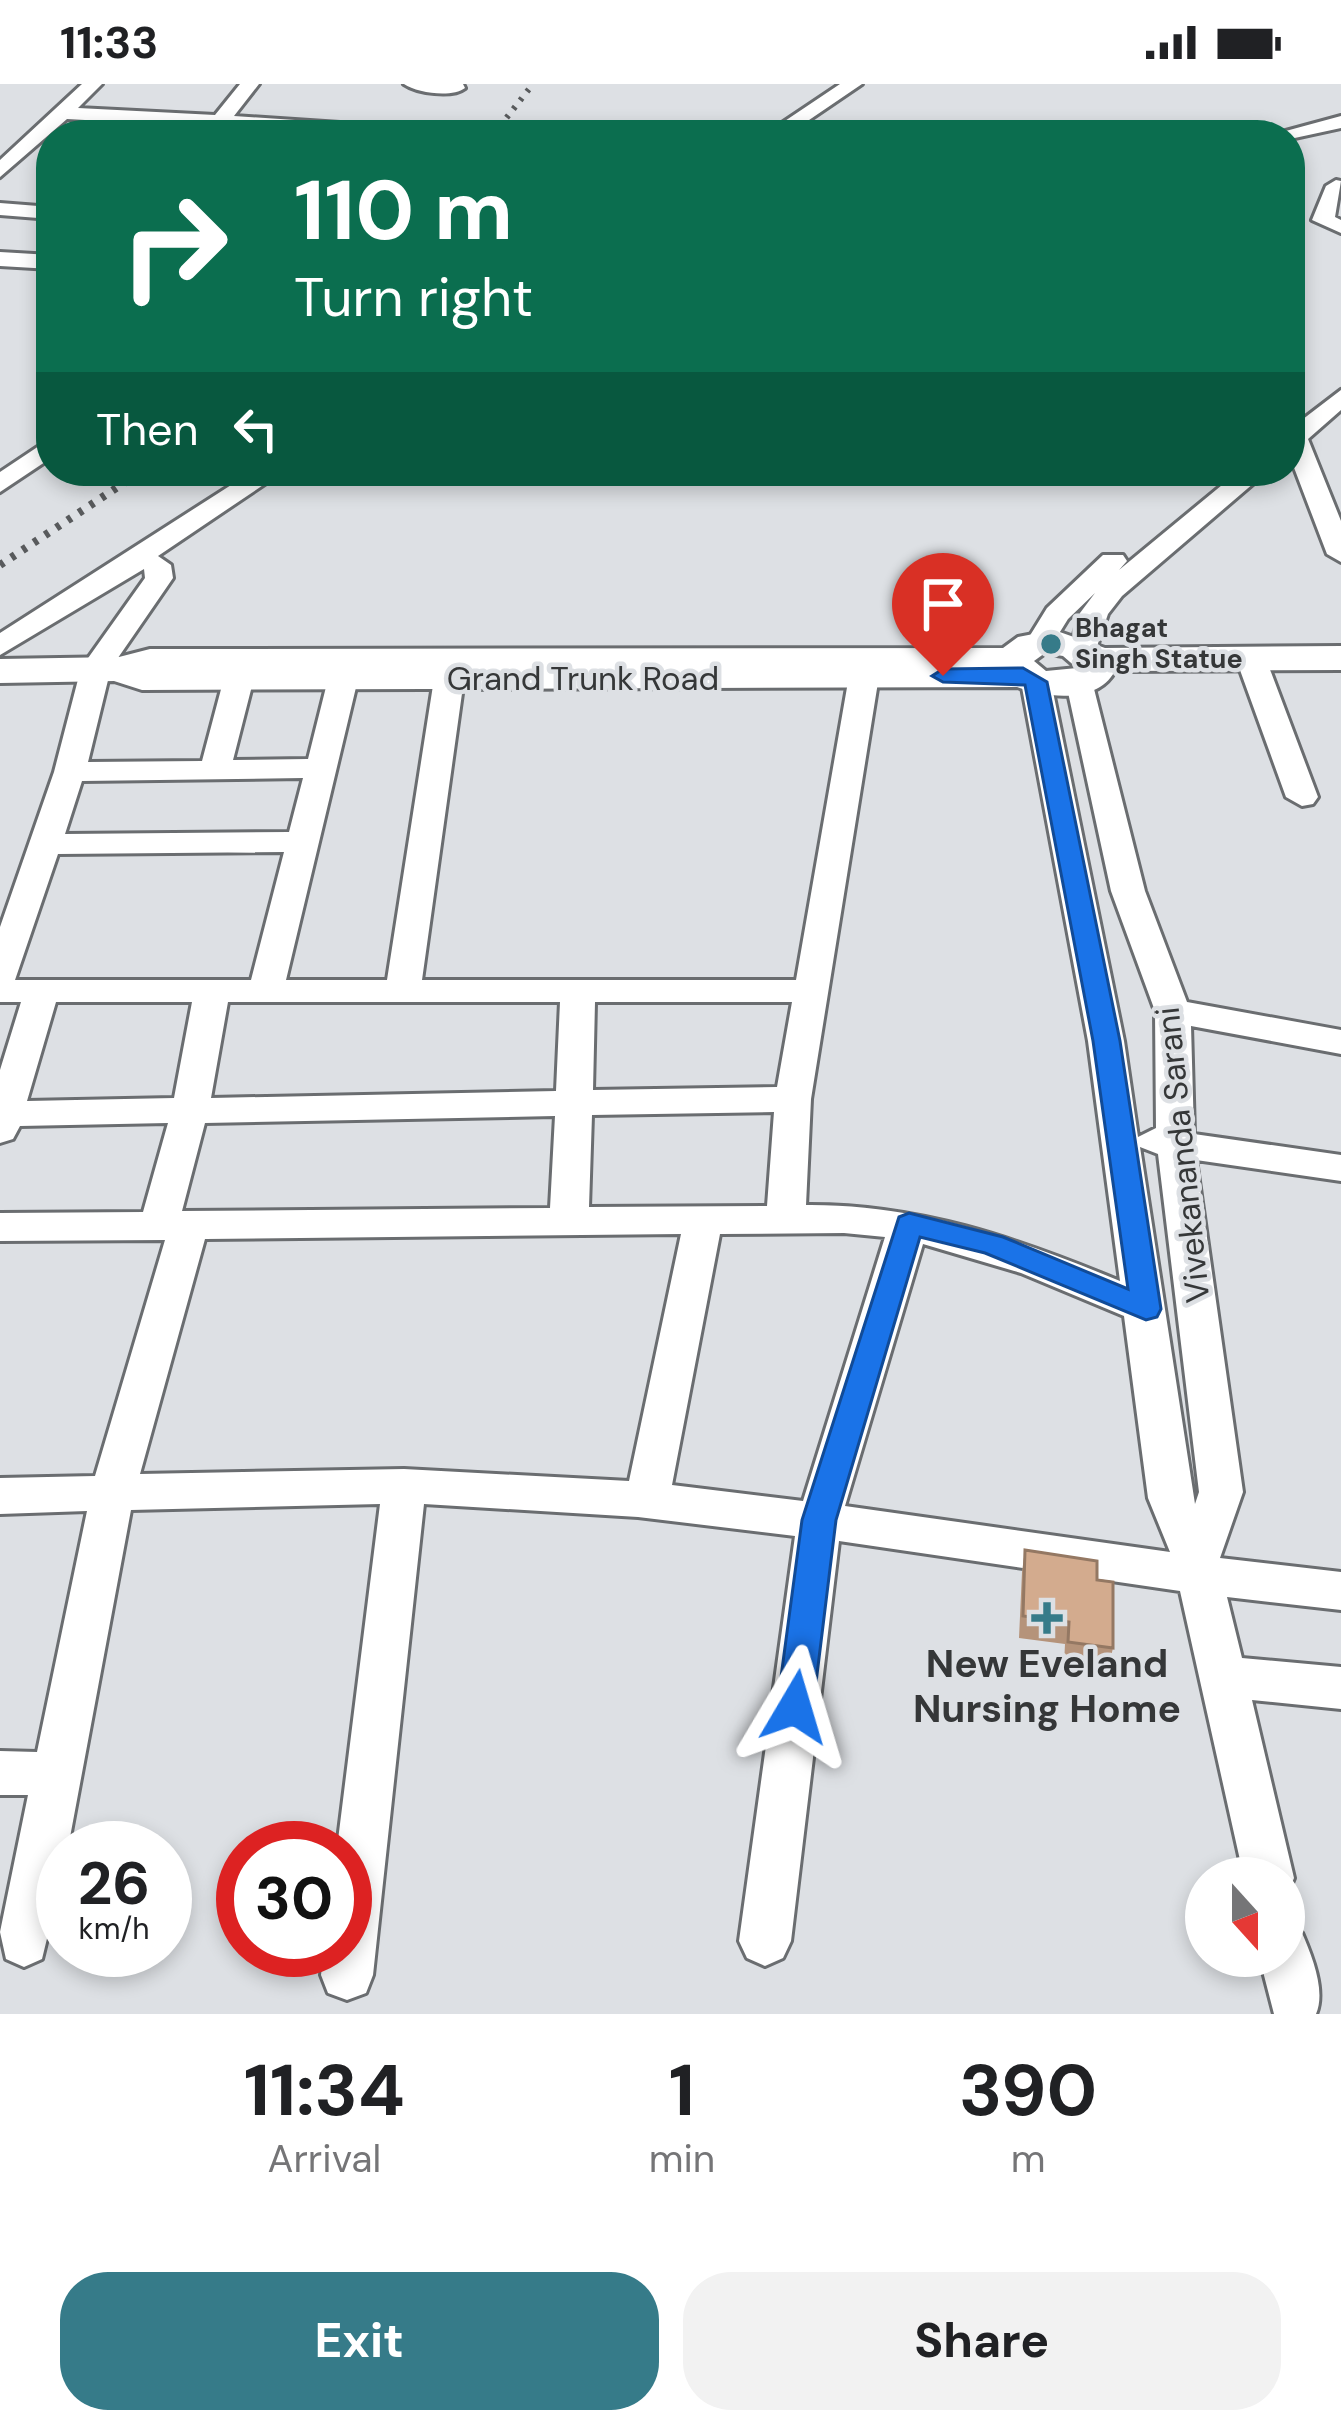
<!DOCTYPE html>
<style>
:root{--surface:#fff;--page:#f2f2f2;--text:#202124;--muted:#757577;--accent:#367b89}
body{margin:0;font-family:"DM Sans",sans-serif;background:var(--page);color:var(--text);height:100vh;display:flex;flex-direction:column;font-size:45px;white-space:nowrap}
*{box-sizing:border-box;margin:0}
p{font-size:39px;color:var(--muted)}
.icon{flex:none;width:66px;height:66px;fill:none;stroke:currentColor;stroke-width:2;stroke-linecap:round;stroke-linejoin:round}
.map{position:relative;height:1930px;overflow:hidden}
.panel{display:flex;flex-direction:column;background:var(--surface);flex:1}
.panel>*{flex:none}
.guide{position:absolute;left:36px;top:36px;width:1269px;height:366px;border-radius:48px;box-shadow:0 6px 18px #0003;background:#0b6e4f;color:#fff;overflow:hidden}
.needle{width:78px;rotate:159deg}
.fabs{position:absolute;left:1185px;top:1773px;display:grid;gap:24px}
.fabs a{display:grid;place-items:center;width:120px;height:120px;border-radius:50%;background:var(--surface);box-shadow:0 6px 18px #0003;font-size:60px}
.speed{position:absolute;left:36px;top:1737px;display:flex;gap:24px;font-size:60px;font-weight:700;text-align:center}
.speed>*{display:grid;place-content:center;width:156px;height:156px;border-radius:50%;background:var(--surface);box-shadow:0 6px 18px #0003;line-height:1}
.speed small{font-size:30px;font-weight:400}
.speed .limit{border:18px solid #d22;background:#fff;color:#111}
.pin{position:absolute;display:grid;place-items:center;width:102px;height:102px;color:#fff;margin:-123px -51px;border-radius:50% 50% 50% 0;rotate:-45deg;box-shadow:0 0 12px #0007}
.pin .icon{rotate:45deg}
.me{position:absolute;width:132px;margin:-66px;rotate:7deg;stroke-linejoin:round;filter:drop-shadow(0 0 9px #0008)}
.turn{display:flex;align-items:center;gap:42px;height:252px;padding:0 60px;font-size:54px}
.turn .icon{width:156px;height:156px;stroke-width:2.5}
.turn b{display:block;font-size:84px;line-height:102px}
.then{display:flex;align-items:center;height:114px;padding:0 60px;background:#0003;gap:24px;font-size:45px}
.eta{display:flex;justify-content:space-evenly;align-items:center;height:204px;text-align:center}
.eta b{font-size:72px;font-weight:700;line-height:84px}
.action{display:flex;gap:24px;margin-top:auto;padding:24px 60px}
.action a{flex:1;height:138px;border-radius:48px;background:var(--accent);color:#fff;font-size:48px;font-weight:700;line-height:138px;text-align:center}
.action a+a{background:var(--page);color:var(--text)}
.status{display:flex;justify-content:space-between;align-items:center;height:84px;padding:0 60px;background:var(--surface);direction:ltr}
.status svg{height:33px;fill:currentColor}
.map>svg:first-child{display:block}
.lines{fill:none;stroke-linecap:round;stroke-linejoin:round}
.minor-casing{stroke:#6a6d70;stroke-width:6}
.major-casing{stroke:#6a6d70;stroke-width:6}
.minor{fill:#fff;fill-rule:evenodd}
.major{fill:#fff;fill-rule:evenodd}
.rail-far1{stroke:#585a5c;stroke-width:6;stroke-dasharray:3 8;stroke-linecap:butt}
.rail{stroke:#585a5c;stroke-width:8;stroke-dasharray:4.5 9;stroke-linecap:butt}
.wall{fill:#b5937a}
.building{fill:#d3ab8e;stroke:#947863;stroke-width:3}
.route{fill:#1a73e8;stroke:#114b97;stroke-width:3}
.poi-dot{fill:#367b89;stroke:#dde0e4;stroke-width:4.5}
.labels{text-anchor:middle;stroke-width:9;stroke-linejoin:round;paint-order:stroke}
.far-poi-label{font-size:27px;font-weight:bold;fill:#353738;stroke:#dde0e4;text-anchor:start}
.street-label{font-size:33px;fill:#353738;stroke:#dde0e4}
.near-poi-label{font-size:39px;font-weight:bold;fill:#353738;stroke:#dde0e4}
</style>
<div class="status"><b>11:33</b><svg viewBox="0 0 49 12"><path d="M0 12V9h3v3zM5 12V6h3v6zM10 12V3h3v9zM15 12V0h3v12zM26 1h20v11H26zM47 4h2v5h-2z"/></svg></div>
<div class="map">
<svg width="1341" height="1930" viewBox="0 0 1341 1930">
<rect width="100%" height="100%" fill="#dde0e4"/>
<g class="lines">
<defs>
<path id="minor" d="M82,0h20l-24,24 137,7 25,-31h19l-25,32 106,7 7,2 5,10 -285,-16 -67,58v-17z
M404,0h59l2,4c-13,10 -48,5 -61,-4z
M840,0h22l-75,51h-23z
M1341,32v12l-51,11v-4h-19z
M557,43l18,4 3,4h-29z
M1336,96l5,1 -6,36 6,3v13l-29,-13 14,-34z
M0,119l51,4v12l-51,-4z
M0,168l51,3v14l-51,-3z
M1341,306v20l-33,29 33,82v41l-14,-8 -37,-97v-28z
M51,354v20l-51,34v-20z
M253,387h31l-126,85 13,9 2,13 -62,90 -23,94 114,-1 22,-83 15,-9 15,9 -21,82 75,-1 20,-80 15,-9 10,3 5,6 -72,301h101l47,-301 15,-9 15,9 -42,301h374l53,-304 15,-9 10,3 5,6 -68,423 -5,106c112,-1 210,33 314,76l-32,-240 -67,-359 15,-9 15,9 73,359 14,96 18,-9 -1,-117 -44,-120 -45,-208 5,-6h20l54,214 42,111 154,28v24l-150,-28 3,108 147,21v26l-145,-21 47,332 -23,66 121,14v38l-114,-13 15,61 99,9v42l-89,-9 42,178 -7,17 -3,-17h-40l-64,-287 -341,-50 -48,400 -8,17 -18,8 -18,-8 -8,-17 56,-405 -157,-19 -214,-13 -51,471 -7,18 -19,7 -19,-7 -7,-18 3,-25h21v-102h-8l43,-344 -249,6 -63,338h-5v25l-21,86 -18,8 -18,-8 -6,-27 28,-137h-28v-44l37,1 50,-241 -87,3v-36l95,-2 70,-236 -165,1v-28l143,-1 25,-89 -148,3 -7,13 -13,4v-73l21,-68h-21v-75l54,-155 27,-104 64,-90 -1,-9 -144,86v-22zM303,694l-14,54 -224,2 17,-53zM284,768l-33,128h-236l43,-126zM56,918h136l-18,96 -147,3zM228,918h332l-4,89 -345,7zM595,918h197l-15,85 -184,3zM774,1028l-7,94 -178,1 3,-92zM555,1032l-5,92 -368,3 23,-88zM1140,1063l18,7 41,338 -4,12zM844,1149l41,4 -82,264 -131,-16 48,-251zM681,1150l-52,247 -225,-12 -264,5 65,-235zM923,1160l98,29 103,43 24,182 22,54 -325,-46z
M1239,387h29l-146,125 -14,18 -14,41 -10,3 -14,-9 10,-36 15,-20 -27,26 -18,29h-20l-4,-6 21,-34 56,-53h20l4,6 -8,9z
M1251,566l15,9 52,138 -5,7 -11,2 -16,-9 -50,-138z
M1284,1842l18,7c10,23 24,58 14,81h-42l-15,-58h25z"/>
<path id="major" d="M1054,546l51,18 236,-2v24l-226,1c-18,33 -68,27 -98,16l-875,3 -28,-9 -114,2v-24l119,-2 31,-8 853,-1 15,-11zM1045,569l18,3 14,12 -31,3 -12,-10z"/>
</defs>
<use href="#minor" class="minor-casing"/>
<use href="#major" class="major-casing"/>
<use href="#minor" class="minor"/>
<use href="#major" class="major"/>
<path class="rail-far1" d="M493,51l40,-51"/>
<path class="rail" d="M0,481l142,-94"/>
</g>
<path class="wall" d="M1025,1466l72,30 16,68 -5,21 -44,-5 1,-20 -46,-6 3,-66z"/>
<path class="building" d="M1025,1466l72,11v19l16,2v66l-45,-6 1,-20 -46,-6z"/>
<path class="route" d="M1023,584l24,14 73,359 41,268 -4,8 -11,3 -161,-67 -65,-16 -84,283 -23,187 -5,11 -13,4 -13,-4 -5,-11 25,-187 97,-303 10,-4 94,24 125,52 -35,-248 -68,-356 -82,-3 -11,-6 11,-7z"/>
<g class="poi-dot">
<circle cx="1051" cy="560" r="12"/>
<path d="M1041 1516h12v12h12v12h-12v12h-12v-12h-12v-12h12z"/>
</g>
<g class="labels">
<g class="far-poi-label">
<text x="1075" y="553">Bhagat<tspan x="1075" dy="31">Singh Statue</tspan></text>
</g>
<g class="street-label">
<text x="583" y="606">Grand Trunk Road</text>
<text transform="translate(1182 1071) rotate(-96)" y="12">Vivekananda Sarani</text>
</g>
<g class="near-poi-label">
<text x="1047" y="1593">New Eveland<tspan x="1047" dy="45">Nursing Home</tspan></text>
</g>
</g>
</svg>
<div class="fabs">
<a><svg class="needle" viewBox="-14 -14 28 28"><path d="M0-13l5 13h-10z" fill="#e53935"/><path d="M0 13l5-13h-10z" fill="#757577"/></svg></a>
</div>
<div class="speed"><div>26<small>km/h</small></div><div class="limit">30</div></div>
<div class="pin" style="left:943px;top:592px;background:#d93025"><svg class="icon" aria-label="arrive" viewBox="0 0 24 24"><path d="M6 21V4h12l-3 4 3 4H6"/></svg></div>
<svg class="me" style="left:795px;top:1623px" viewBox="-20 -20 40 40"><path d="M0-17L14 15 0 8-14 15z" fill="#1a73e8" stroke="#fff" stroke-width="4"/></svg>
<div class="guide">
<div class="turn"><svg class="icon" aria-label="right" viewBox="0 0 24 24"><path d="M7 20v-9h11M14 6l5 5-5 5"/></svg><div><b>110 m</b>Turn right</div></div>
<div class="then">Then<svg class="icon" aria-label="left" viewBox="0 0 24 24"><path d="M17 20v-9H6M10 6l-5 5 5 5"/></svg></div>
</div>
</div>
<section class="panel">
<div class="eta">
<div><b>11:34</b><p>Arrival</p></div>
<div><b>1</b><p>min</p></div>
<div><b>390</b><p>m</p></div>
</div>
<div class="action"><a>Exit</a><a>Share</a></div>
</section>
